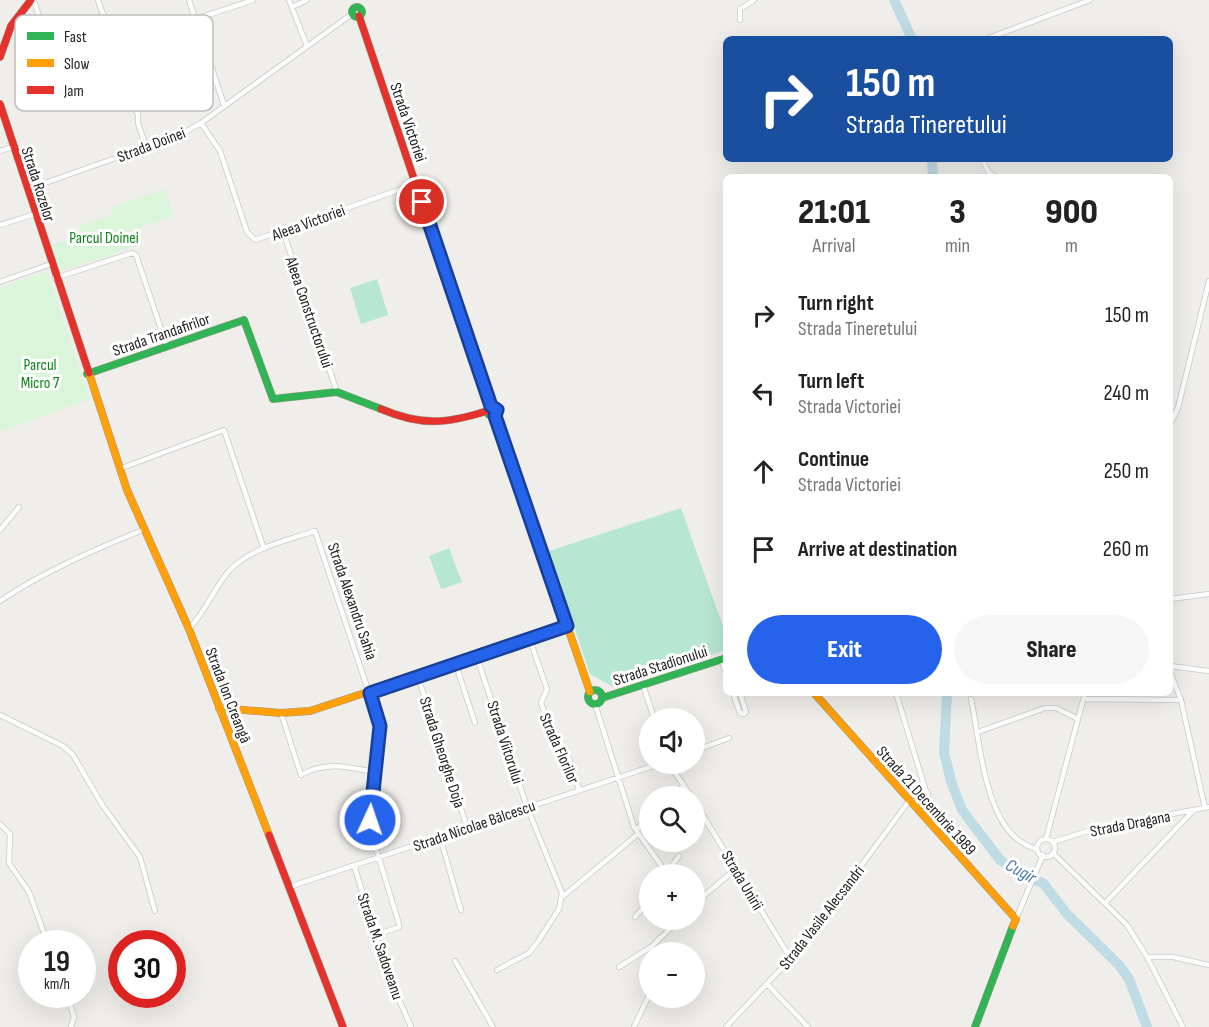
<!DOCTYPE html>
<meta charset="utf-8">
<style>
:root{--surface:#fff;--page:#f6f6f6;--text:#222;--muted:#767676;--accent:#2563eb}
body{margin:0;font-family:"Sofia Sans Condensed",sans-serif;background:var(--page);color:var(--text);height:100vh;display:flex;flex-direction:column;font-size:22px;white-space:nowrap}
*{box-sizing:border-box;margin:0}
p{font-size:20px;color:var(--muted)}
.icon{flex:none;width:33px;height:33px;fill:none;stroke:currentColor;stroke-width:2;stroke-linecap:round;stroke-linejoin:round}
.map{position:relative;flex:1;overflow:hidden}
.side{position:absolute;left:723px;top:174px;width:450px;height:522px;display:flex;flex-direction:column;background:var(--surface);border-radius:9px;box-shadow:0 6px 24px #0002}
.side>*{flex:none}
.top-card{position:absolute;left:723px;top:36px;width:450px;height:126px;border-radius:9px;box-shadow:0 6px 24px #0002;background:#1a4fa0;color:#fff;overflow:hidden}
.fabs{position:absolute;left:639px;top:708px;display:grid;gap:12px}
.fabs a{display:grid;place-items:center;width:66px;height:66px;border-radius:50%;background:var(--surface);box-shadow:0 6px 24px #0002;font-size:30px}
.speed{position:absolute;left:18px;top:930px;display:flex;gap:12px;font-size:30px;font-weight:700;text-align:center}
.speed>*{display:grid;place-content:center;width:78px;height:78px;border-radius:50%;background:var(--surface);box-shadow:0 6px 24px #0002;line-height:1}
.speed small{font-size:15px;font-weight:400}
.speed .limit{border:9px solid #d22;background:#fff;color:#111}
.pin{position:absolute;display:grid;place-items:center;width:51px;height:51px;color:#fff;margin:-26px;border:3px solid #fff;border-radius:50%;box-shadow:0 2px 6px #0007}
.me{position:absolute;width:66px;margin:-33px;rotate:3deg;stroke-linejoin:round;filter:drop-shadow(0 0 4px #0008)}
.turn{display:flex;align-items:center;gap:21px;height:126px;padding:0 24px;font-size:27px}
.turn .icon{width:78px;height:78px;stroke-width:2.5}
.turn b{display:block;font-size:42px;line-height:51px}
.eta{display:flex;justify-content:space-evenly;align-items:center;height:102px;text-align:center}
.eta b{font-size:36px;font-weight:800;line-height:42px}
.button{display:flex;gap:12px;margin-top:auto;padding:12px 24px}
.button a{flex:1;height:69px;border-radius:36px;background:var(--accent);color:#fff;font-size:24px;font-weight:800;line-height:69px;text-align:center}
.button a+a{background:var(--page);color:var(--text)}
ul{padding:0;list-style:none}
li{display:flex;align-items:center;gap:18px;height:78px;padding:0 24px}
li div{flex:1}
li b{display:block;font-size:22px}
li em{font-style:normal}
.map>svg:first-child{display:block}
.park{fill:#daf5da}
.pitch{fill:#b7e6d2}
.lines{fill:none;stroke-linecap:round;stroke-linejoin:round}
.river{stroke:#bfdbe3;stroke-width:10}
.street-casing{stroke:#c9c8c7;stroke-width:6}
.fast-casing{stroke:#999a82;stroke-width:8}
.slow-casing{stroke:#999a82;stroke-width:8}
.jam-casing{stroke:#999a82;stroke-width:8}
.street{stroke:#fdfcfc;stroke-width:4.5}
.fast{stroke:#30b455;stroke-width:7}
.slow{stroke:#ff9f0a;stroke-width:7}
.jam{stroke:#e5322d;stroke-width:7}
.route-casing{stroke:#184099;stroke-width:15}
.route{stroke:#2563eb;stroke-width:10}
.labels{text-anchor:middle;stroke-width:6;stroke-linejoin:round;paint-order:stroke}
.street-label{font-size:16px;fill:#222;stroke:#fff}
.park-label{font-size:16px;fill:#0c8416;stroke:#fff}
.water-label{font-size:18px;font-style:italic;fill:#4a7aab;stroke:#fff}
.key{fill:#fff;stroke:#bdbdbd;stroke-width:1.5}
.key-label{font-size:16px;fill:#222}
</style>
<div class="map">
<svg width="1209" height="1027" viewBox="0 0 1209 1027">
<rect width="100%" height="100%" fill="#f0eeeb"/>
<path class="park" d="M165,189l9,27 -45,15 4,16 -72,24 -10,-26 31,-10 -3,-9 35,-13 -2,-6z
M47,271l43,128 -90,32v-143z"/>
<path class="pitch" d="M377,279l11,36 -27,9 -11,-36z
M681,508l45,127v15l-111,38 -25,-14 -41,-123z
M449,548l13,34 -21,7 -12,-33z"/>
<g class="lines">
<path class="river" d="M894,0l18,39
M932,159l1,18
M947,693l-3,59 7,29 11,29 38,50 23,16 20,7 24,31 52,51 10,14 18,48"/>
<defs>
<path id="street" d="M34,0l26,86
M98,0l40,115v8l8,24
M189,0l35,105
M289,0l18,46
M292,7l15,-7
M196,19l57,-19
M740,20v-11l14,-9
M986,39l104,-39
M39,94l82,-29
M201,123l19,28 27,81 8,8 161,-56
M0,151l13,-4
M982,159l7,14 8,4
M28,189l150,-53 23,-13 151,-109
M0,225l35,-11
M283,231l54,161
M55,278l77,-25 4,2 31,92
M0,282l51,-18
M1170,424l8,-16 31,-127
M119,469l105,-39 40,119
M0,530l19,-23
M1170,599l39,-5
M0,601c45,-30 93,-51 143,-71
M189,629c16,-17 24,-39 39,-57 22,-24 57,-31 87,-41l63,189 1,15 -9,85 5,25 24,79v3l-23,8
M530,640l17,49 -6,14 13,37 15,19 10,30
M477,658l50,149 35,86 -3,16 -22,34 -8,10 -32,17
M721,659l5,14
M456,665l19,58
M1170,666l39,5
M1170,672l11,28 24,108
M418,677l49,150
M643,685l11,33
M733,693l7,20 4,1 2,-2 -6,-19
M896,693l42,138
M971,699c10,44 13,138 66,150
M1084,699l97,1
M595,704l39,123 33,47
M281,713l20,62c25,-14 47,-8 73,-3
M0,715l63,31 10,9 30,51 37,51 15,54
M978,732l67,-24h11l22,11
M694,751l35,-13
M669,764l22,32
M672,796l12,-10
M694,801l97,158
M913,805l15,-12
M0,824l10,10 -1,29 20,29 15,41 1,11
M636,830l14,-13
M440,837l21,73
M1046,839l39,-146
M1037 848a9 9 0 1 1 18 0a9 9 0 1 1-18 0Z
M1053,842l41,-13 115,-22
M1053,853l74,72 20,32 36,70
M354,865l32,104 25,58
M666,874l13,-18
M289,887l370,-123
M562,897l76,-63
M1106,902l87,-91
M694,904l43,-36
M635,917l15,-17
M1016,919l27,-64
M1147,957h26l36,8
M455,961l38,66
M619,967l32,-20 28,-27
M767,984l41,43
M67,994l7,23 -3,10
M634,1027l16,-34
M726,1027l72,-76 111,-150"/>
<path id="fast" d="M352 12a5 5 0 1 1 10 0a5 5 0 1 1-10 0Z
M87,374l157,-54 29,79 64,-7 44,17
M487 411a5 5 0 1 1 10 0a5 5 0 1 1-10 0Z
M588 697a7 7 0 1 1 14 0a7 7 0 1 1-14 0Z
M602,698l124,-40
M975,1027l38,-101"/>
<path id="slow" d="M448,280l43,126
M89,373l38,117 62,139 80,206
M495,416l95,276
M814,693l202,226 -3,7
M219,708l62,5 29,-2 185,-61"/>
<path id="jam" d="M359,16l89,264
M0,57l11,-31 20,-26
M0,104l89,269
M381,409c40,17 65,15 106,2
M495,650l72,-24
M269,835l74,192"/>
</defs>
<use href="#street" class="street-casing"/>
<use href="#fast" class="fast-casing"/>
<use href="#slow" class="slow-casing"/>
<use href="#jam" class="jam-casing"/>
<use href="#street" class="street"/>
<use href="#fast" class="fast"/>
<use href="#slow" class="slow"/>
<use href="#jam" class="jam"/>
</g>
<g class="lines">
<defs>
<path id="route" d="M370,820l10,-94 -10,-33 197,-67 -72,-210 2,-6 -6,-4 -69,-204"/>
</defs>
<use href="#route" class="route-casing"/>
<use href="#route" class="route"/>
</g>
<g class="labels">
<g class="street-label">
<text transform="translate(409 122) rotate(71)" y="6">Strada Victoriei</text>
<text transform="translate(151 144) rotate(-21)" y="6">Strada Doinei</text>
<text transform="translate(39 184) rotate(72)" y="6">Strada Rozelor</text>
<text transform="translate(308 222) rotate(-20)" y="6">Aleea Victoriei</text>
<text transform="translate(310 312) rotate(71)" y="6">Aleea Constructorului</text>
<text transform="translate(161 334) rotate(-19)" y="6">Strada Trandafirilor</text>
<text transform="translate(353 601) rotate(71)" y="6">Strada Alexandru Sahia</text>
<text transform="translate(660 665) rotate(-18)" y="6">Strada Stadionului</text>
<text transform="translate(229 695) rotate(69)" y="6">Strada Ion Creangă</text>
<text transform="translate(506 742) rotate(72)" y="6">Strada Viitorului</text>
<text transform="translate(560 748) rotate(66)" y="6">Strada Florilor</text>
<text transform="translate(443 752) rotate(72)" y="6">Strada Gheorghe Doja</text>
<text transform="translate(927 800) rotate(48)" y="6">Strada 21 Decembrie 1989</text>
<text transform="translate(1130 823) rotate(-11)" y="6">Strada Dragana</text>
<text transform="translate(474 825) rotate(-19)" y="6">Strada Nicolae Bălcescu</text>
<text transform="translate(743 880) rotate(59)" y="6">Strada Unirii</text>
<text transform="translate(821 917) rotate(-52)" y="6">Strada Vasile Alecsandri</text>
<text transform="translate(381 946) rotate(71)" y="6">Strada M. Sadoveanu</text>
</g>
<g class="park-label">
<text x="104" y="243">Parcul Doinei</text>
<text x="40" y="370">Parcul<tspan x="40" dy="18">Micro 7</tspan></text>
</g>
<g class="water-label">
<text transform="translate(1021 871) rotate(29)" y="6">Cugir</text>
</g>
</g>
<rect x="15" y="15" width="198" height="96" rx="9" class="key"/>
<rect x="27" y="32" width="27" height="8" fill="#30b455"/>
<rect x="27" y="59" width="27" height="8" fill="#ff9f0a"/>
<rect x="27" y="86" width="27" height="8" fill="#e5322d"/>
<g class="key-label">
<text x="64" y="42">Fast</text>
<text x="64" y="69">Slow</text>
<text x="64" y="96">Jam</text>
</g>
</svg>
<div class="fabs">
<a><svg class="icon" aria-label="sound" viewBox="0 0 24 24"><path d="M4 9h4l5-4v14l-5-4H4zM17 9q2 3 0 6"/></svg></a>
<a><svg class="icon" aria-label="search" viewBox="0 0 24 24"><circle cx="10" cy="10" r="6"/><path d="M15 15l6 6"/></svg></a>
<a>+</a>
<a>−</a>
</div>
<div class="speed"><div>19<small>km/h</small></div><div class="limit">30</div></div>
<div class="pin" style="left:422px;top:202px;background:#d93025"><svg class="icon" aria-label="arrive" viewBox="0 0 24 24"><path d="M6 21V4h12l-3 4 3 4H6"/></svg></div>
<svg class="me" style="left:370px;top:820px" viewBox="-20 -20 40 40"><circle r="17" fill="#2563eb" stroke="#fff" stroke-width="3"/><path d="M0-11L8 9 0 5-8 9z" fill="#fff"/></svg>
<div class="top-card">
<div class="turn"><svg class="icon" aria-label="right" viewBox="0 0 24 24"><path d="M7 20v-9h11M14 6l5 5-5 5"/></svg><div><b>150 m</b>Strada Tineretului</div></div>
</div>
<section class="side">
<div class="eta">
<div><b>21:01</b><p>Arrival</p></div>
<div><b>3</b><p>min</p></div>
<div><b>900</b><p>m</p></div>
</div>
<ul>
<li><svg class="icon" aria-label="right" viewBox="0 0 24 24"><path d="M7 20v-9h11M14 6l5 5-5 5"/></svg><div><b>Turn right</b><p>Strada Tineretului</p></div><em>150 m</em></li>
<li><svg class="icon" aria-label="left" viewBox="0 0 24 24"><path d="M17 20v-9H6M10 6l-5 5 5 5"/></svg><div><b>Turn left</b><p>Strada Victoriei</p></div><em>240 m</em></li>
<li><svg class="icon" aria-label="ahead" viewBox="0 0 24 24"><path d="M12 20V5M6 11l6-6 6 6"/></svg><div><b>Continue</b><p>Strada Victoriei</p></div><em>250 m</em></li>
<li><svg class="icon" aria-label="arrive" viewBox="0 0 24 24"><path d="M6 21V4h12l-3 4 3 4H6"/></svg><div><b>Arrive at destination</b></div><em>260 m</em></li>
</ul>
<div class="button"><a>Exit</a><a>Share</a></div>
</section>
</div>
